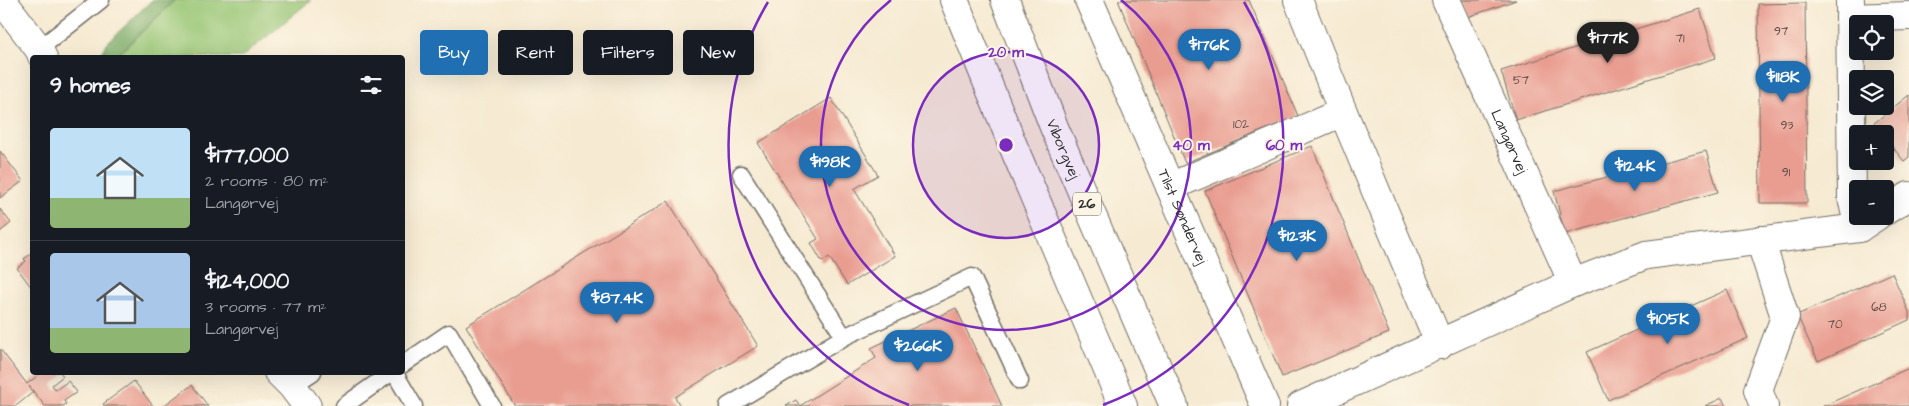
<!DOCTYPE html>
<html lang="en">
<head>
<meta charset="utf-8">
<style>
	:root { --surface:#171b24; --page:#20242c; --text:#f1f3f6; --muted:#9ea1a6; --line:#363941; --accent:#1f6fb2 }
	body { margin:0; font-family:"Architects Daughter",sans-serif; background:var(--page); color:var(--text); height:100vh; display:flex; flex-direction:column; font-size:19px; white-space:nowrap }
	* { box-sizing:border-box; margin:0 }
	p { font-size:16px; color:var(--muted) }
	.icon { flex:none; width:28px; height:28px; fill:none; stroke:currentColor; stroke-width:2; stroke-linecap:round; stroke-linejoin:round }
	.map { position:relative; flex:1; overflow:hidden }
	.side { position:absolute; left:30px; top:55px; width:375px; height:320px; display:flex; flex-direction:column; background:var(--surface); border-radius:5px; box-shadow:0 5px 20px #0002 }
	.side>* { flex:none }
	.banner { position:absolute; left:420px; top:30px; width:475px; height:45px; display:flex; gap:10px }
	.tools { position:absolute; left:1849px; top:15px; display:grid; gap:10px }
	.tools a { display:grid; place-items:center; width:45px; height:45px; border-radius:5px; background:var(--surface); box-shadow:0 5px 20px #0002; font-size:25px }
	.price { position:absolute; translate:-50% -42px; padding:0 11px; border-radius:18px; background:var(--accent); color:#fff; font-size:16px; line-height:32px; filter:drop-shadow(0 1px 2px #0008) }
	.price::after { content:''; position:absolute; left:50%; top:30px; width:15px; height:11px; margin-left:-8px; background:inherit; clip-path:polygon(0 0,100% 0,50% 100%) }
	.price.active { background:#222; color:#fff }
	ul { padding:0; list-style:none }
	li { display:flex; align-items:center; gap:15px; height:125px; padding:0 20px }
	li+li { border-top:1px solid var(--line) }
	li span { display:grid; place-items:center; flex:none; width:140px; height:100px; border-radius:5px; color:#555 }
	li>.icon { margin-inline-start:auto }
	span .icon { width:60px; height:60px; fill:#fffc; stroke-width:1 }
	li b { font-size:21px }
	h2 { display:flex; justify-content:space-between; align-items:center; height:60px; padding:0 20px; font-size:21px }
	.tag { padding:0 18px; border-radius:5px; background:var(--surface); box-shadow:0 5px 20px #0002; font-size:18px; line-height:45px }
	.tag.active { background:var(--accent); color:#fff }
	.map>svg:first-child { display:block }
</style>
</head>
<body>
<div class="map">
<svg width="1909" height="406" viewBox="0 0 1909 406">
	<rect width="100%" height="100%" fill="#fcf5e5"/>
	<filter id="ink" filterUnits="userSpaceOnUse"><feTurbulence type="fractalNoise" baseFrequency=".02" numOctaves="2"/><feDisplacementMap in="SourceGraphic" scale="10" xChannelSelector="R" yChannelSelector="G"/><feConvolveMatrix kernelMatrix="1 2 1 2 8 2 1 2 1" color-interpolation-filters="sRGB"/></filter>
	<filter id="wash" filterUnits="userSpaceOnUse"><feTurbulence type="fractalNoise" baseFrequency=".0096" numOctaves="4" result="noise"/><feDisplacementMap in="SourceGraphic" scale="20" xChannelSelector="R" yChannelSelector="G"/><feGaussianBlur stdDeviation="1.12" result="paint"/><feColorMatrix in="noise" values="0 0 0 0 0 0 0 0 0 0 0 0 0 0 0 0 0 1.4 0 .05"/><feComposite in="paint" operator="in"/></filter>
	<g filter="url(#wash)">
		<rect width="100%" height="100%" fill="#f6ead2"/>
		<!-- green -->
		<path fill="#97c675" stroke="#617850" d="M175,0H311L242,57L115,58Z"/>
		<!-- forest -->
		<path fill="#79ab66" stroke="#526b48" d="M152,0H175L115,57H101L105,45Z"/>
		<g id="blocks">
			<!-- building -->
			<path fill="#e99d91" d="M1118,0H1249L1298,116L1185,163Z
				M1461,0H1516L1468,17Z
				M1805,3L1807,203H1760L1758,4Z
				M1700,9L1716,58L1516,120L1501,71Z
				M1909,95V157L1904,161L1885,138V134H1881L1873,124Z
				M831,98L878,175L854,189L895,256L847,285L829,257L822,262L811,243L818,239L758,143Z
				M1312,146L1389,333L1282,377L1205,191Z
				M0,151L23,181L0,198Z
				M1706,151L1718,192L1565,234L1554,191Z
				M668,201L758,346L675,397L680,406H515L466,326Z
				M0,209L11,223L0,232Z
				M32,253V288L17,268L26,261L24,259Z
				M1892,273L1909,312V320L1818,361L1797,315Z
				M1727,290L1748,338L1608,400L1587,352Z
				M956,308L1002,406H786L796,400L800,406L876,358L871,348Z
				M0,349L27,384L42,372L44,374L46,372H60L63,376L52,385L56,390L68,381L77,392L64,401L66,404L63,406H45L29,386L33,392L16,406H0Z
				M1909,368V406H1823Z
				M134,381L153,406H105L103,404Z
				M192,385L208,406H163Z
				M1722,398L1726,406H1705Z"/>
		</g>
	</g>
	<g filter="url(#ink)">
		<use href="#blocks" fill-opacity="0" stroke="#726e65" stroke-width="1"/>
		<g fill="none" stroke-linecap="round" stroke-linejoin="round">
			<!-- lane casing -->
			<g stroke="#726e65" stroke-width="19">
				<path id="lane" d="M39,49L101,0
					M741,174L844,337
					M402,365L449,333L492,406
					M394,372L414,406
					M292,386L313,372
					M344,406L392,372
					M728,406L844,337L972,277L1020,381"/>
			</g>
			<!-- street casing -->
			<g stroke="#726e65" stroke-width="30">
				<g id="street">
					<path id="s1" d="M1089,0L1265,406"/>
					<path d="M1298,0L1343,112L1440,345"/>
					<path id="s2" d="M1446,0L1573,283"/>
					<path d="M1850,0L1852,198L1859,228"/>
					<path d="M1850,18L1909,16"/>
					<path d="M1170,187L1343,112"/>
					<path d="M1885,211L1909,196"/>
					<path d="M1760,240L1785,317L1758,390L1764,406"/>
					<path d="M1301,406L1573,283L1646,255L1859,228L1877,216"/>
				</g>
			</g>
			<!-- secondary casing -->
			<g stroke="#726e65" stroke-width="30">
				<path id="secondary" d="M2,0L39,49L43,58
					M278,372L292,386L307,406"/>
			</g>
			<!-- primary casing -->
			<g stroke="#726e65" stroke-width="30">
				<g id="primary">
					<path d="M954,0L1016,153L1123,406"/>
					<path id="s3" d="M1005,0L1054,127L1174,406"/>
				</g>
			</g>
			<!-- lane -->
			<use href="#lane" stroke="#fff" stroke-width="16"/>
			<!-- street -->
			<use href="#street" stroke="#fff" stroke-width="28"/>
			<!-- secondary -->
			<use href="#secondary" stroke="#fff" stroke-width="28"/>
			<!-- primary -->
			<use href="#primary" stroke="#fff" stroke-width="28"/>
		</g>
	</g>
	<!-- distance rings -->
	<circle cx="1006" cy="145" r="93" fill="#7b2cbf" fill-opacity=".12"/>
	<g fill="none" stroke="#7b2cbf" stroke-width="2.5">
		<circle cx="1006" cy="145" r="93"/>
		<path d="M1121 0A185 185 0 1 1 891 0"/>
		<path d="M909 405A278 278 0 0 1 768 2M1244 2A278 278 0 0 1 1103 405"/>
	</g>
	<g text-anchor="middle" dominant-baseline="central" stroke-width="4" stroke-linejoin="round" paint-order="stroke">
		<!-- number labels -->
		<g font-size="12" fill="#5a4844">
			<text x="1781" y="31">97</text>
			<text x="1680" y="38">71</text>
			<text x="1521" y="80">57</text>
			<text x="1241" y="124">102</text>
			<text x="1787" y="125">93</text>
			<text x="1786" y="172">91</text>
			<text x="1879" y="307">68</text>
			<text x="1835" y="324">70</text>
		</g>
		<!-- shield labels -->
		<rect fill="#fcf5e5" stroke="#6a6863" stroke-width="1" x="1073" y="192.5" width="28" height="23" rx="4"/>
		<g font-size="14" font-weight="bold" fill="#2b2b2b">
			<text x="1087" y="204">26</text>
		</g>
		<!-- street labels -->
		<g font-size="15" fill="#2b2b2b" stroke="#fcf5e5">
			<text stroke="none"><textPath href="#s2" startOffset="155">Langørvej</textPath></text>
			<text stroke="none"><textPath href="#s3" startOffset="160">Viborgvej</textPath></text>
			<text stroke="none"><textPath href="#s1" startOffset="236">Tilst Søndervej</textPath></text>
		</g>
	</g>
	<circle cx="1006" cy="145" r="8" fill="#7b2cbf" stroke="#fcf5e5" stroke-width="2.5"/>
	<g font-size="15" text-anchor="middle" font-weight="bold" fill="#7b2cbf" stroke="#fcf5e5" stroke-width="4" stroke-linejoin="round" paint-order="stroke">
		<text x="1006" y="57">20 m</text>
		<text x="1191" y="150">40 m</text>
		<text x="1284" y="150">60 m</text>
	</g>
</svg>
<div class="tools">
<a><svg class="icon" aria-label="locate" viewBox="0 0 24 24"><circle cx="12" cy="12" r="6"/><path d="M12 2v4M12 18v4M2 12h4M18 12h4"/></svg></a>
<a><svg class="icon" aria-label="layers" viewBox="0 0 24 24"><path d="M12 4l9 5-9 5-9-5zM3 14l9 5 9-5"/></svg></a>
<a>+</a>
<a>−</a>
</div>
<b class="price active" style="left:1608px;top:64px">$177K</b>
<b class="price" style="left:1209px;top:71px">$176K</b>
<b class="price" style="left:1783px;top:103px">$118K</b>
<b class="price" style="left:830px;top:188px">$198K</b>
<b class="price" style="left:1635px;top:192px">$124K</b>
<b class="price" style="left:1297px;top:262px">$123K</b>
<b class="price" style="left:617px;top:324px">$87.4K</b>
<b class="price" style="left:1668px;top:345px">$105K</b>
<b class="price" style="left:918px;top:372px">$266K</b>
<div class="banner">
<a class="tag active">Buy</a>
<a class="tag">Rent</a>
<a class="tag">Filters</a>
<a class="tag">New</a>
</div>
<section class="side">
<h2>9 homes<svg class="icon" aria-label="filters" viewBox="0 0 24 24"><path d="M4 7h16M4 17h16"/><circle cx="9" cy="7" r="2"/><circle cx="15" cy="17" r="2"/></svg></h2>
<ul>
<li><span style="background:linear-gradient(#bfe0f5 70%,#8fb573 0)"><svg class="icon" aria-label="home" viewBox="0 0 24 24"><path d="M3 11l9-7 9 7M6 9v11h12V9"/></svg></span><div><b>$177,000</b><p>2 rooms · 80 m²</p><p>Langørvej</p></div></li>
<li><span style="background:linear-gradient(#a9c7e8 75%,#8fb573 0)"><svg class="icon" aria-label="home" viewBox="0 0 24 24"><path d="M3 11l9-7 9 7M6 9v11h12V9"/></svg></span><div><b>$124,000</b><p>3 rooms · 77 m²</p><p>Langørvej</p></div></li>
</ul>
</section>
</div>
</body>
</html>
